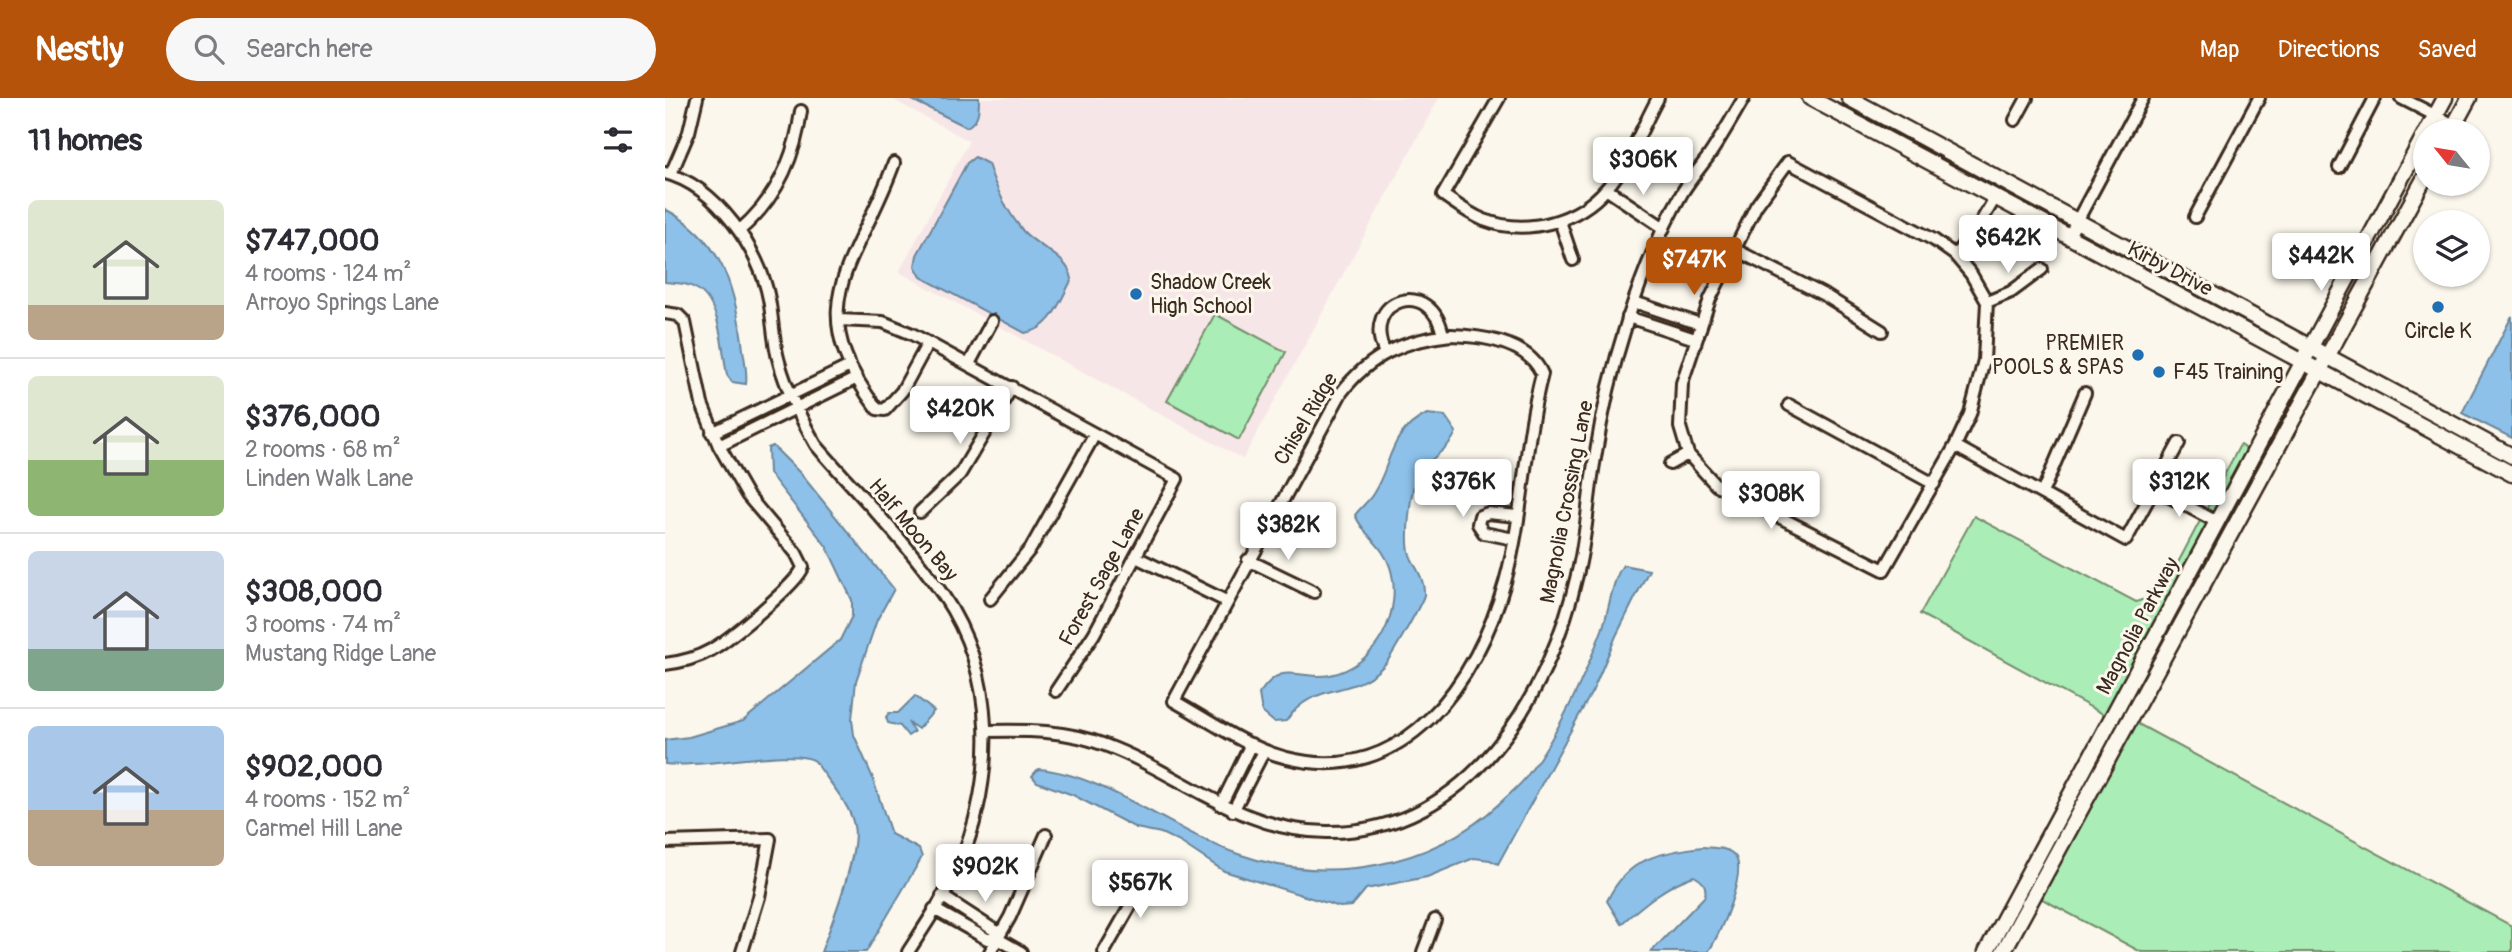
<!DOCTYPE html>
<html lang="en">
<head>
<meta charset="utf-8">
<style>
	:root { --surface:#fff; --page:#f7f7f7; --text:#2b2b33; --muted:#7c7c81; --line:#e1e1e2; --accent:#b45309 }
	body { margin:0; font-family:Pangolin,sans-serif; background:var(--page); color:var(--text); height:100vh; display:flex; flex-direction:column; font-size:26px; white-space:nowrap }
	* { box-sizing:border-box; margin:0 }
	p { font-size:23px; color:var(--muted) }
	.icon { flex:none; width:38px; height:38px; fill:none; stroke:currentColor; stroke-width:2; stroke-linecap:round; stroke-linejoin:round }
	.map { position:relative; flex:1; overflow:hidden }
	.drawer { display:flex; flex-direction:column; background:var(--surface); width:665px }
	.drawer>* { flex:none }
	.needle { width:46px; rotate:300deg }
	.tools { position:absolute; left:1748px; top:21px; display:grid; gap:14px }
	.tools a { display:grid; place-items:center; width:77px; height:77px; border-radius:50%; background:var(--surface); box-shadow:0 2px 5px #0004; font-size:35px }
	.price { position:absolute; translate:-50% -60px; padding:0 16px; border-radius:7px; background:#fff; color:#222; font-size:23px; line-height:46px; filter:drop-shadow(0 2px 4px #0008) }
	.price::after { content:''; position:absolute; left:50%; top:42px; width:21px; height:16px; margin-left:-10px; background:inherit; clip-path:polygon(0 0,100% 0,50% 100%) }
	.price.selected { background:var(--accent); color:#fff }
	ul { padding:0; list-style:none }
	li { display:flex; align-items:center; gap:21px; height:175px; padding:0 28px }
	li+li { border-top:2px solid var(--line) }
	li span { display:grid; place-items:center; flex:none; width:196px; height:140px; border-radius:10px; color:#555 }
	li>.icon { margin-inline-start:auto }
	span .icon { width:84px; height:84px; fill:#fffc; stroke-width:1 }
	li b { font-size:30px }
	h2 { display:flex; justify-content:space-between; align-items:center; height:84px; padding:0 28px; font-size:30px }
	header { display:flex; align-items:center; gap:42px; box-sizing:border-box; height:98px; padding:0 35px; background:var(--accent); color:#fff }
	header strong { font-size:33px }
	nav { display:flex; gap:38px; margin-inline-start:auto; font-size:24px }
	.search { width:490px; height:63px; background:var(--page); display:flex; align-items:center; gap:18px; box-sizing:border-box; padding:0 24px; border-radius:38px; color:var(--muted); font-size:26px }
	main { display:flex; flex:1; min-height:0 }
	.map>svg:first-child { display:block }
</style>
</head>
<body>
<header>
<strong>Nestly</strong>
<div class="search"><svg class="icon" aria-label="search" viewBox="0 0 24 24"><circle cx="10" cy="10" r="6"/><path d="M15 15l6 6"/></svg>Search here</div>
<nav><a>Map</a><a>Directions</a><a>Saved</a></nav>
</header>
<main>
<section class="drawer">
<h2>11 homes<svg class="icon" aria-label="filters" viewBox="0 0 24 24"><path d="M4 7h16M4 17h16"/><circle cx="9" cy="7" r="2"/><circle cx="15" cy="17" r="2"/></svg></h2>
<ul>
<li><span style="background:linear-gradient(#dfe7d0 75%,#b9a48a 0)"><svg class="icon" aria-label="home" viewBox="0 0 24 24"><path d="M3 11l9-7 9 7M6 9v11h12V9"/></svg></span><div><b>$747,000</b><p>4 rooms · 124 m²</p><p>Arroyo Springs Lane</p></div></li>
<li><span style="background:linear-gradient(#dfe7d0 60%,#8fb573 0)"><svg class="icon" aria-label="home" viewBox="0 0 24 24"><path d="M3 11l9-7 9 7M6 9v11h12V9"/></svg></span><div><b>$376,000</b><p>2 rooms · 68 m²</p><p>Linden Walk Lane</p></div></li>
<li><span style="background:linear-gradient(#c9d6e8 70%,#7fa58c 0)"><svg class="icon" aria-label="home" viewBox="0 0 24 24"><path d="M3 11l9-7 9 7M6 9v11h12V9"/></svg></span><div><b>$308,000</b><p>3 rooms · 74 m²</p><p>Mustang Ridge Lane</p></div></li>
<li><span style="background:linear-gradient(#a9c7e8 60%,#b9a48a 0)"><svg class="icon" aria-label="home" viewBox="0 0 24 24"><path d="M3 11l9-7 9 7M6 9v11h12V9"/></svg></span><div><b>$902,000</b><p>4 rooms · 152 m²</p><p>Carmel Hill Lane</p></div></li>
</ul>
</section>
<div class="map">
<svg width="1847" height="854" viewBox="0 0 1847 854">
	<rect width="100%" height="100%" fill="#fbf7ec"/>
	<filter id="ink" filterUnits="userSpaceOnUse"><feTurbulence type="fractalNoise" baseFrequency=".0143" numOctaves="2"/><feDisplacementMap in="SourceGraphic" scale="14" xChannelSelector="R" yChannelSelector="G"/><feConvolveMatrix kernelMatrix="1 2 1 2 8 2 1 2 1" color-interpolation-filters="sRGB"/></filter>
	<g filter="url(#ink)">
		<!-- built -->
		<path fill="#f7e6e8" d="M225,0H774L578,361L234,174L304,43Z"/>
		<!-- green -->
		<path fill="#abedb7" stroke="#738c6a" stroke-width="2" d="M550,216L621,254L574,342L502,303Z
			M1575,347L1587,355L1447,621L1255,516L1309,418L1471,504L1497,495Z
			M1462,620L1847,828V854H1476L1366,795Z"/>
		<!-- water -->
		<path fill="#8dc1ea" stroke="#6c8598" stroke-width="2" d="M243,0H314C314,13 314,22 302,29Z
			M310,59L323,66C331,91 341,112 358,133C373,150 403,158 407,181C395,203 386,232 360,235L256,179L250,168L252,157L302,65Z
			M0,111C55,140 69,185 77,243C78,257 83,273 81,286L67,284L62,277C57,252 56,205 32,191C23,185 11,185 0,184Z
			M1847,218V340L1797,315Z
			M762,316L780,318L791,334C783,355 759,361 751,382C745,396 740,443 745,457C750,470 760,480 759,497C758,503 726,560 720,566C688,602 650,581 621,623L609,624L597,614L594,596C619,560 632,583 665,577C712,568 739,513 725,469C718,447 699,438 690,417C695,410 703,404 708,396C729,363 721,337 762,316Z
			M108,348L136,376L229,491L212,522L191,583L187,621L189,637L207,678L226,736L254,751L257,759L201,854H156C166,828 195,754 189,728C185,705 162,682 150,663C130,649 33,671 0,666V642L24,639L78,623L175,542L187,518V502L162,449L104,375L103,350Z
			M958,467L984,472L951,538L929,590L833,766L825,762L809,760L762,779L701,791L687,808L675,809L559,773L515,744L496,735L471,730L408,697L372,684L367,678L373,671C436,675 512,735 573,756C663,788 766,770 836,704C844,696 855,688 862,678C895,633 917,584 937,532C944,513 947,482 958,467Z
			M250,598L269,613L253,631L243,624L249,634L243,638L235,628L223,625L221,619L224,615H233Z
			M1038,749C1048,750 1062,749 1069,757C1084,771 1054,839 1043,854H986L1040,798C1042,787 1038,783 1029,778C1001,787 978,807 956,826L942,803C963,759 994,755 1038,749Z"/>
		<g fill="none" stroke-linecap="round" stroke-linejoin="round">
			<!-- minor casing -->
			<g stroke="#3b2a1e" stroke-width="16">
				<path id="minor" d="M834,0L778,97C791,106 804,116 819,122C862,138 913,124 942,90C964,65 977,29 993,0
					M1736,0L1789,27
					M1350,22L1362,0
					M1123,64L1269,142L1290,157L1306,176L1322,204L1319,262L1305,316L1290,348L1219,472L1051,387L1023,356L1015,329L1017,285L1045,201L1091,108Z
					M229,65C193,166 132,204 212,311L220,312L237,293L263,245
					M1674,69L1710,0
					M0,75C51,88 95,152 104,201C108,222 108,244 114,264C122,293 136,321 151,347C193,396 241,443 278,497C332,577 331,680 294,767C281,797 261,826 243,854
					M6,76L24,34L32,0
					M941,91L999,130
					M1530,119L1594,0
					M895,123L908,162
					M75,132C111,101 130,60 136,13
					M1403,140L1478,0
					M1069,151L1161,198L1217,233
					M1290,157L1314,127L1330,100
					M969,204L1035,226
					M1322,204L1346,194L1377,171
					M0,215L13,217L20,224L37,306L54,348L82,397L131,455L138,469C134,485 63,542 46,552C32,560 17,564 0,566
					M963,219L1030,241
					M174,222L218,224L247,236L512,381L429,536L391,593
					M786,237C818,238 863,244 877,276C859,344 859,416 840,484C812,583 740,690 622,660C582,650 545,623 509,603L676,295C705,257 739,242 786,237Z
					M720,255C694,200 768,178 778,238
					M304,266L327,223
					M1124,307L1269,386
					M47,335L185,268
					M54,348L190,281
					M1290,348L1461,442L1514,345
					M1005,366L1023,356
					M1490,391L1552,424
					M1377,395L1420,295
					M255,414L295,376L347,289
					M849,441L819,435L813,426L815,418L823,415L852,418
					M471,459L561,503
					M583,462L649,494
					M325,501L366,450L430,336
					M321,633C362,632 401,632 440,647C516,675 576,734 662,734C805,735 885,597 913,473C922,436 923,397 930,360C937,314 948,268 962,224C976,180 994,135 1017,95C1024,83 1034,71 1043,59C1056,40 1067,20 1079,0
					M556,707L586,646
					M568,713L599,653
					M0,744L105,741L94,799L77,854
					M277,798L329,832L333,841
					M269,811L322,841H333L356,854
					M325,854L345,819L381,737
					M439,854L484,775
					M758,854L770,822"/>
			</g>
			<!-- major casing -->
			<g stroke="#3b2a1e" stroke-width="19">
				<path id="major" d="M1145,0L1847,376
					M1184,0L1847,358
					M1762,33L1780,0
					M1786,33L1804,0
					M1321,854L1760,36
					M1338,854L1760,79"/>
			</g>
			<!-- minor -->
			<use href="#minor" stroke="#fbf7ec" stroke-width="10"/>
			<!-- major -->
			<use href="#major" stroke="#fbf7ec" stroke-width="14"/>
		</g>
	</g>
	<!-- markers -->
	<g fill="#1f6fb2" stroke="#fbf7ec" stroke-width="2.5">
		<circle cx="471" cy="196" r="7"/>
		<circle cx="1773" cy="209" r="7"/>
		<circle cx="1473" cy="257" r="7"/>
		<circle cx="1494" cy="274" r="7"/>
	</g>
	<g text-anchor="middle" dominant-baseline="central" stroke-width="6" stroke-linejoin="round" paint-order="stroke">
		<!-- street labels -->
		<g font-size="21" fill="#3b2a1e" stroke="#fbf7ec">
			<text transform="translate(1505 171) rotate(28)">Kirby Drive</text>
			<text transform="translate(641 321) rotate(-59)">Chisel Ridge</text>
			<text transform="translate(902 404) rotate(-79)">Magnolia Crossing Lane</text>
			<text transform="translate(248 432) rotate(50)">Half Moon Bay</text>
			<text transform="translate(437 479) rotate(-61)">Forest Sage Lane</text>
			<text transform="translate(1473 528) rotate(-62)">Magnolia Parkway</text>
		</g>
		<!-- poi labels -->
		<g font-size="21" fill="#3b2a1e" stroke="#fbf7ec" text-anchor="start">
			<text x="485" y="184">Shadow Creek<tspan x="485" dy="24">High School</tspan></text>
			<text x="1773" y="233" text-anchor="middle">Circle K</text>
			<text x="1459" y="245" text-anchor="end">PREMIER<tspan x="1459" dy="24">POOLS &amp; SPAS</tspan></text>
			<text x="1508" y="274">F45 Training</text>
		</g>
	</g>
</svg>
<div class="tools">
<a><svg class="needle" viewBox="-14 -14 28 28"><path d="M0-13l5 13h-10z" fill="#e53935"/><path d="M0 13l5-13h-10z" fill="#7c7c81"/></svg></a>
<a><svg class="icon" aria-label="layers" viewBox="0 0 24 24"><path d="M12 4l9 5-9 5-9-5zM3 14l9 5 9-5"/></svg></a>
</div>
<b class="price" style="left:978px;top:99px">$306K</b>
<b class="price" style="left:1343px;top:177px">$642K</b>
<b class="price" style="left:1656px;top:195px">$442K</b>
<b class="price selected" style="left:1029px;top:199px">$747K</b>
<b class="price" style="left:295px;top:348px">$420K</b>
<b class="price" style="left:798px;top:421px">$376K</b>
<b class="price" style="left:1514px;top:421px">$312K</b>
<b class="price" style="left:1106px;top:433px">$308K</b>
<b class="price" style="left:623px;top:464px">$382K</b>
<b class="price" style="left:320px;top:806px">$902K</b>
<b class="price" style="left:475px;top:822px">$567K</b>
</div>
</main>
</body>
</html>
